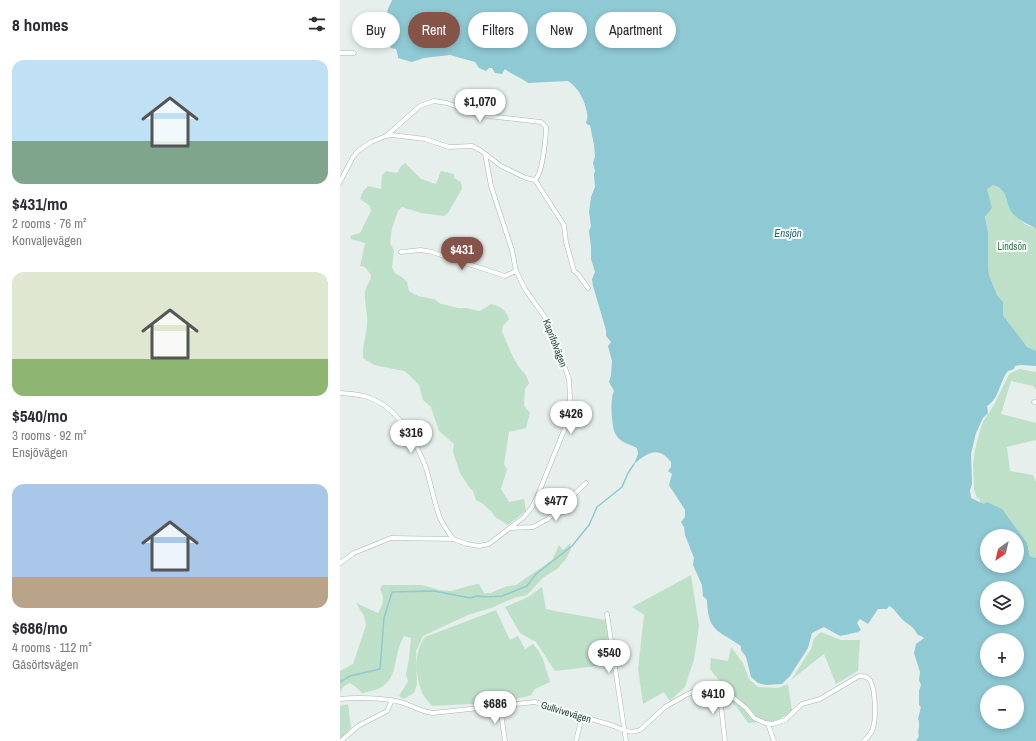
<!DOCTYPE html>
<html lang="en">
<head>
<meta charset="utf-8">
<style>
	:root { --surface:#fff; --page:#f2f2f3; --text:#2b2b33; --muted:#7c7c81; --accent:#855347 }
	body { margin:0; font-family:"Archivo Narrow",sans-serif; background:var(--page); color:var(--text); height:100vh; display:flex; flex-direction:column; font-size:15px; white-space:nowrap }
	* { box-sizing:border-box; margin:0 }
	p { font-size:13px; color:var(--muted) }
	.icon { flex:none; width:22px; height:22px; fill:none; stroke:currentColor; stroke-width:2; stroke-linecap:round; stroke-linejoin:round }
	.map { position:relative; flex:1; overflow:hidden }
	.details { display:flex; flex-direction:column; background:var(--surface); width:340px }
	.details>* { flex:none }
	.hud { position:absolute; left:12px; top:12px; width:380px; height:36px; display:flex; gap:8px }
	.needle { width:26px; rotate:214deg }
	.controls { position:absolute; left:640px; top:529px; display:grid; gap:8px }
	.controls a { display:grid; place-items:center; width:44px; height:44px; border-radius:50%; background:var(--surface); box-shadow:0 2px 6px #0003; font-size:20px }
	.price { position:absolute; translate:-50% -34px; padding:0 9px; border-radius:14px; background:#fff; color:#222; font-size:13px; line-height:26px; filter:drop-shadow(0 1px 2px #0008) }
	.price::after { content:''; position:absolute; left:50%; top:24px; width:12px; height:9px; margin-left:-6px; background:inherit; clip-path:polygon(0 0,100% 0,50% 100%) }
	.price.current { background:var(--accent); color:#fff }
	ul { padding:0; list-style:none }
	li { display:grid; align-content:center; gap:8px; height:212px; padding:0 12px }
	li span { display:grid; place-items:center; height:124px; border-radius:12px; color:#555 }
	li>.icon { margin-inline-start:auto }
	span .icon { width:72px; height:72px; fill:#fffc; stroke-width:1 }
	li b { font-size:17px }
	h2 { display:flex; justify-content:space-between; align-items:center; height:48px; padding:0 12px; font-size:17px }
	.pill { padding:0 14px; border-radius:18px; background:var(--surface); box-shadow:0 2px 6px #0003; font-size:14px; line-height:36px }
	.pill.current { background:var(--accent); color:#fff }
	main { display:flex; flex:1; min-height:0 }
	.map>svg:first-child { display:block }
</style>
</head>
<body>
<main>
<section class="details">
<h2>8 homes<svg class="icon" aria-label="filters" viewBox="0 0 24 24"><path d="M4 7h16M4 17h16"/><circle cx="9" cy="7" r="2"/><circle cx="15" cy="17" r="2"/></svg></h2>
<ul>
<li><span style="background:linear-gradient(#bfe0f5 65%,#7fa58c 0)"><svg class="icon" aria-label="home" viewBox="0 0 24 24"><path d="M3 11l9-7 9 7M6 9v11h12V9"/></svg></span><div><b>$431/mo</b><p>2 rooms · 76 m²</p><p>Konvaljevägen</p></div></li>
<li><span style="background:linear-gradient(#dfe7d0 70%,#8fb573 0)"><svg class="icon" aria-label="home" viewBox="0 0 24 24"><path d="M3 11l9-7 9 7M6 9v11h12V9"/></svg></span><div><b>$540/mo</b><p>3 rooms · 92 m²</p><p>Ensjövägen</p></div></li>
<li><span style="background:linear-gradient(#a9c7e8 75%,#b9a48a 0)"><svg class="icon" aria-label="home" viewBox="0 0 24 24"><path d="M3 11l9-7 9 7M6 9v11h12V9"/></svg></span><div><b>$686/mo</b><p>4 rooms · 112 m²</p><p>Gåsörtsvägen</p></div></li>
</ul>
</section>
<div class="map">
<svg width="696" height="741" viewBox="0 0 696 741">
	<rect width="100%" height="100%" fill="#e6efeb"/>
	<!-- green -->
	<path fill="#bfe0c8" d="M65,163L81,179L96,184L101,171L114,174V178L121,182L122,189L108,213L104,216L81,213L62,207L58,211L52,228L50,243L54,250L52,267L55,273L63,278L67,282L69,291L78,296L94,299L101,304L118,308H126L140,311L151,304C160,306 166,310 169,319L163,326L162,332C167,342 171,354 177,364C183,374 186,371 189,383L185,389L184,406L190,413L186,428L169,432L164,464L167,469L161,489L169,502L184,499L186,511L168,525L155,517L152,512L143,504L136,500L133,491L129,487L120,473L113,452L114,444L99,431L91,407L83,400L79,385L69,375L64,371L34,365L23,358C22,345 27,335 27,323C28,313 24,303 25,292C26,285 31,281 31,275L25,267L20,266L25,243L11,239L10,236L20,233L31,211L30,206L20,199L23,191L28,186L41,189L42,175L46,171L57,173L61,166Z
		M653,185L662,190L666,194L670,209L685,224L696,229V351C680,347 674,326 663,315V302L657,295L649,275L648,266V232L645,217L652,208L646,188Z
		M679,369L696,372V390L693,386L671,381L661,414L696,423V440L667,447L670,471L693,475L696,482V558L690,556L687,543L640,502L639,497L637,499L634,489L633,464L635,450L641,427L645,418L649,413L655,403L669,374Z
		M230,543L231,549L226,559L217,569L204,577L187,595L174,598L151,608L128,615L83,636L76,651L77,684L74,693L64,699L59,696L68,681L66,674L69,659L71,638L64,636C49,663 64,687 22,693L16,687L10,683L4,686L0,692V671L13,664L26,625L24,616L16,603L38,613C43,604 45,599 40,589L43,585H82L99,590L111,591L132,585L139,584L144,593H151L167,586L176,585L212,560L219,545L223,550Z
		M351,575L359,626L354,660L345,687L330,701L324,692L303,704L298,669L304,615L292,607Z
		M202,587L206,609L220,612L266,620L273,666L265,665L215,671L196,642L180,633L165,607L188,597Z
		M156,610L170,640L178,636L185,649L193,644L198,650L203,659L210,682L195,689L191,695L185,697L150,703L92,706C88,701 83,696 81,690C75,674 74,651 85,637Z
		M481,632L501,640H520L518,671L496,684L484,654L451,680L471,649L474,638Z
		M391,647L403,663L409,679L418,687L438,688L448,684L452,711L437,721L408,723L396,706L383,696L381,683L370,669L371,658L388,661Z
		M8,704L11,728L0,740V706Z"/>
	<!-- water -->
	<path fill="#8ec9d4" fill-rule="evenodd" d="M52,0H696V229C689,224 681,222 674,215C664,205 671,191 653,185L647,189L652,208L645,217L648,232V266L649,275L657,295L663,302V315L687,347L696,351V366L681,365L675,366L674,369L668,371C659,382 660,398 647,406L648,413L643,418L636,433L631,454L632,484L630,490L631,498L644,504L647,502L662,509L687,543L690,556L696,558V741H576L579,736C577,730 581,725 578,719L581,707L579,705V691L581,685L579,680L580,672L574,653L576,644L584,638L581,636L578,635C571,623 568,626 561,618C557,614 555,609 549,606L547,609H538L528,624L520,619L517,623L521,630L518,632L500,636L484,627L472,633L468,648L450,676L442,684L426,685L418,683L411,677L406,657L401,650V646C378,630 368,632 367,600L363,596L362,585L353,565L354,558L345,535L344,527L341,522L345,517V510L329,485L332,474L328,471L331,467V462C318,445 307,453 294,464L298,454L297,448C289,444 280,442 276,435C271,427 270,398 274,391L269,382L271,375L272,361L268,346L271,342L266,336V330L253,286L252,279L255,272L251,259V247L249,231L251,226L249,212L251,197L255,187L254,174L255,171L253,163L255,157L254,145L250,125H248L246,123C247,120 248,117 247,113C245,101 239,88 228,81C214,82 201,82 188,83C180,77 172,75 165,69L162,74L155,73L152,68H149L146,71L139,68L135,62L110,55L84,58L72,62L58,58V56L56,49L51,48L50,45L52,42C49,34 45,17 48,9C49,5 51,4 52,0ZM647,536H677V566H647ZM647,588H677V618H647ZM647,640H677V670H647ZM647,692H677V722H647Z"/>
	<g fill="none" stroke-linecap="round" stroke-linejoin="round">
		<!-- stream -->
		<path stroke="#8ec9d4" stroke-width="1.5" d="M0,682L10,676L40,669L44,618L52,592L94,591L130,598L137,596L147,597L162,596L187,586L196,574L232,546L249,525L257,507L282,487L288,473L294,464"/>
		<!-- street casing -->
		<g stroke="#a8b8b2" stroke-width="5">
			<path id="street" d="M0,53H14
				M46,136L80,106L94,101L107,103L139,115L201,122L206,127V131C205,143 203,173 195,180
				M0,182L13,157L18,151L31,142L46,136L52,135L85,139L109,147L132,146L140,150L161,166L186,178L195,180L224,225L226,242L234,271L238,274L248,288
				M61,252L81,250L92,252L165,276L176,271
				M0,393C10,394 21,394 30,398C58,408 76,441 86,468C91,484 94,502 100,518C103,525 108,532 113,539
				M694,402H696
				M170,528L193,527L208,519L246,483
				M0,563L14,553L51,538L113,539L127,544L139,546L149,544L184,517L192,507L197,497L227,423L230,398L229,379L209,323L185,289L176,271L172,250L151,186L145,154
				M267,614L286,741
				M379,688L385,741
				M0,699C16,697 45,698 60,702C72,705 81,712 93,713L195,702L274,726C283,730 290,734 300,730L325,707L346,695L366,686L371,685L385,691L406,708L414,718L425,723L433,724L445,720L462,704L480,699L519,676C522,676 525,676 528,678C536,684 536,719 533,728C532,733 528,737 524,741
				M160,706L165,741
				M428,724L434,741
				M1,741L18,726L47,711L52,700
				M236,741L242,716"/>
		</g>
		<!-- street -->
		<use href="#street" stroke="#fff" stroke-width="4"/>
	</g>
	<g text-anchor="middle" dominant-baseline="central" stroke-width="4" stroke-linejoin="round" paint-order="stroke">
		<!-- park labels -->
		<g font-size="10" fill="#2d7a4b" stroke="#f7fbf9">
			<text x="672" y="246">Lindsön</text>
		</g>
		<!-- street labels -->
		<g font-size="10" fill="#24423a" stroke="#f7fbf9">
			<text transform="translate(215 343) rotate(69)">Kaprifolvägen</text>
			<text transform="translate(226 712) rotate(17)">Gullvivevägen</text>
		</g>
		<!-- water labels -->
		<g font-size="11" font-style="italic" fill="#1c6f80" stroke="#f7fbf9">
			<text x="448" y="233">Ensjön</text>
		</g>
	</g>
</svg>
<div class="controls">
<a><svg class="needle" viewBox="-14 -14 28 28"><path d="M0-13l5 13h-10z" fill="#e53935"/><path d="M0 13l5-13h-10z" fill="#7c7c81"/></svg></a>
<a><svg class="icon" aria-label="layers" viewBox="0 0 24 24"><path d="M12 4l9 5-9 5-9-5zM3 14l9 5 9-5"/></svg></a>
<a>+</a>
<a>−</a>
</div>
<b class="price" style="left:140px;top:123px">$1,070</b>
<b class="price current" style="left:122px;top:271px">$431</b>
<b class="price" style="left:231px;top:435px">$426</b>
<b class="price" style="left:71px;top:454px">$316</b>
<b class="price" style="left:216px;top:522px">$477</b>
<b class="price" style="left:269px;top:674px">$540</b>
<b class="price" style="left:373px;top:715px">$410</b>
<b class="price" style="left:155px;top:725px">$686</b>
<div class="hud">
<a class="pill">Buy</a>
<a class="pill current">Rent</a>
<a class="pill">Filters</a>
<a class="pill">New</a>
<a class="pill">Apartment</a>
</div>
</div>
</main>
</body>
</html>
